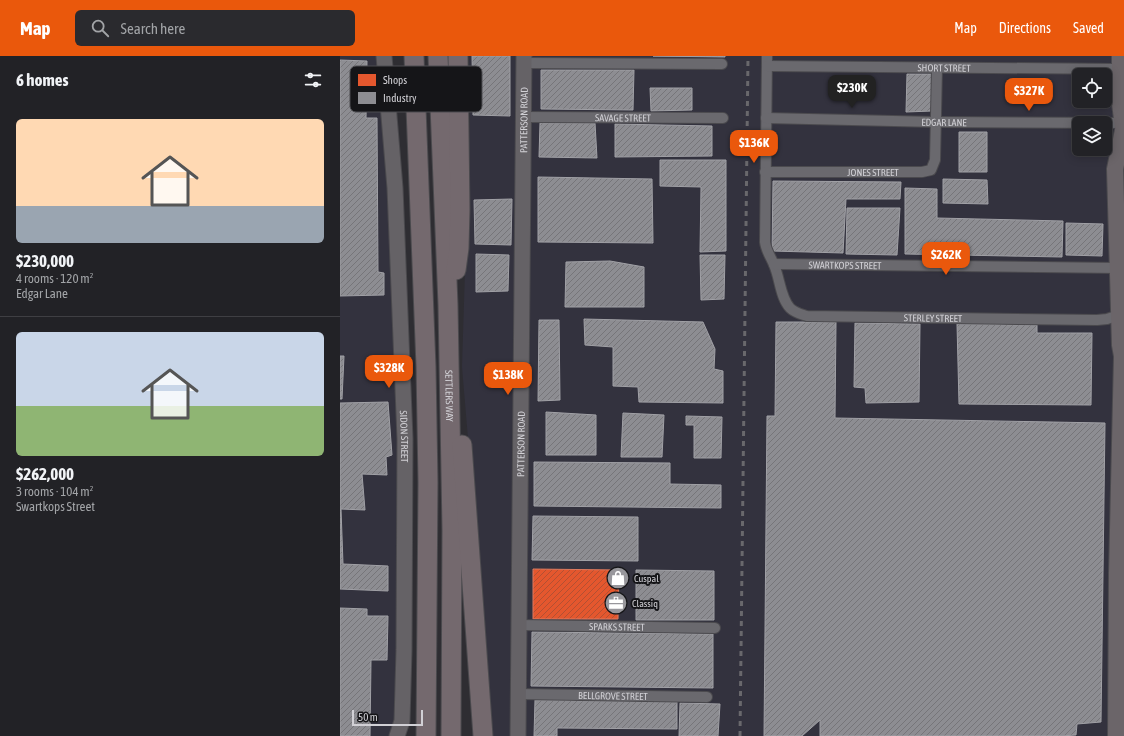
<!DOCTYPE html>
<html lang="en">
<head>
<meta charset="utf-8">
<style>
	:root { --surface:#222226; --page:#2a2a2e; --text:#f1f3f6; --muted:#a2a4a7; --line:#3f3f43; --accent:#ea580c }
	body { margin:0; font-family:"Asap Condensed",sans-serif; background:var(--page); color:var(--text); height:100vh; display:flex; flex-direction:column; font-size:15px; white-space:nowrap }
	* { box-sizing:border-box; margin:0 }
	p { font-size:13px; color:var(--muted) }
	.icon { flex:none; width:22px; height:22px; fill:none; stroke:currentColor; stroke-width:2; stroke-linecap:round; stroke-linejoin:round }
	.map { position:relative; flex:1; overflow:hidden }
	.side { display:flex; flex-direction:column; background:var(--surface); width:340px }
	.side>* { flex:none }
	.tools { position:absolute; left:732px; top:12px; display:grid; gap:8px }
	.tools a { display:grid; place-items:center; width:40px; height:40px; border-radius:6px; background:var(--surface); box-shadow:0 2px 10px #0003,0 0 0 1px var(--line); font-size:20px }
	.scale { position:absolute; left:12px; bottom:10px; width:71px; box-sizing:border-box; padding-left:4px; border:2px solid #d1d0d5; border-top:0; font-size:11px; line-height:14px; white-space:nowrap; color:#d1d0d5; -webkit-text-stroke:3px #151518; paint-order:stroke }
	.price { position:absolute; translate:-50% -34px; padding:0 9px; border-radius:8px; background:var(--accent); color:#fff; font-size:13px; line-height:26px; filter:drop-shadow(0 1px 2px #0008) }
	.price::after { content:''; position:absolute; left:50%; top:24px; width:12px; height:9px; margin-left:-6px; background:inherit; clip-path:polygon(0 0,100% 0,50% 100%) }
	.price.selected { background:#222; color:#fff }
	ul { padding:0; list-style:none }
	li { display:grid; align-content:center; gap:8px; height:212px; padding:0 16px }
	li+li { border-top:1px solid var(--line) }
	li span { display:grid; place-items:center; height:124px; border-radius:6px; color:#555 }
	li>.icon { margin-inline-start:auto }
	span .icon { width:72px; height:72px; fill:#fffc; stroke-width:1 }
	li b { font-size:17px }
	h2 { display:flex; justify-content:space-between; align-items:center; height:48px; padding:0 16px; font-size:17px }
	header { display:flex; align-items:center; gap:24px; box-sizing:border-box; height:56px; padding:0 20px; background:var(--accent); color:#fff }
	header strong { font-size:19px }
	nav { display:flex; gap:22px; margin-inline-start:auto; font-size:14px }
	.search { width:280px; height:36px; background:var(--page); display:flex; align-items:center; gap:10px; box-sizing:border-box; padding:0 14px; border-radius:6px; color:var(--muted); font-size:15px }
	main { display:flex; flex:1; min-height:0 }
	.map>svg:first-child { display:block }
</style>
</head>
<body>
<header>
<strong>Map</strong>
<div class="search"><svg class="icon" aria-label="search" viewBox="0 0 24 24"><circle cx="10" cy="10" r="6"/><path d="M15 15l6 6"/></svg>Search here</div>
<nav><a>Map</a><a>Directions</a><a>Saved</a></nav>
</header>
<main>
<section class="side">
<h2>6 homes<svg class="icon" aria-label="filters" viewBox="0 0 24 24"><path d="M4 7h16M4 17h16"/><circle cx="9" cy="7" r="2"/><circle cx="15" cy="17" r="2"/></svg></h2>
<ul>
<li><span style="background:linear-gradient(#ffd9b3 70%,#9aa5b1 0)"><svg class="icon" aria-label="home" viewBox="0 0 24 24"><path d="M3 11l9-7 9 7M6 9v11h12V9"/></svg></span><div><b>$230,000</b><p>4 rooms · 120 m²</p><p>Edgar Lane</p></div></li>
<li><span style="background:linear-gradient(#c9d6e8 60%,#8fb573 0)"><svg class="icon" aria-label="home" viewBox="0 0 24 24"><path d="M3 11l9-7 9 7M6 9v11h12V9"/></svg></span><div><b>$262,000</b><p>3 rooms · 104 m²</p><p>Swartkops Street</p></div></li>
</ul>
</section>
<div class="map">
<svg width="784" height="680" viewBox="0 0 784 680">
	<defs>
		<pattern id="shops-hatch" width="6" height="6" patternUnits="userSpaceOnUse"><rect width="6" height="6" fill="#e4572e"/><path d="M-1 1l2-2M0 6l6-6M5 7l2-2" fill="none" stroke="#b25033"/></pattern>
		<pattern id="industry-hatch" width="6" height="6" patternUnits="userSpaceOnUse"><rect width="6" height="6" fill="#8d8d92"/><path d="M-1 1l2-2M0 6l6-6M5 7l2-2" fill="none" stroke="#767579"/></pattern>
	</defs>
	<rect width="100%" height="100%" fill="#2e2d32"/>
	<!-- built -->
	<path fill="#33323e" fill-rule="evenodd" d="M0,0H37L48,144L57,381L56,591L54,664L49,680H0Z
		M129,0H774L784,107V680H153L122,311L130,54ZM739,19H765V45H739ZM739,67H765V93H739Z"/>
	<!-- shops -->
	<path fill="url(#shops-hatch)" stroke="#de7b60" d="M193,513L279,514L278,563H193Z"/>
	<!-- industry -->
	<path fill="url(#industry-hatch)" stroke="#a1a1a6" d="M132,0H170V60L133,59Z
		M313,0H385V1Z
		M0,4L27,5L26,62H37L38,216L44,217V239L0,240Z
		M201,14H294L293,54L201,53Z
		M567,18H592V55L566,56Z
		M310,32H352V54L311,55Z
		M200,67H255L257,102L199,101Z
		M275,68L372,70V100L275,101Z
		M619,76H647V116H619Z
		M320,104H386V195L360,196L361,131L320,130Z
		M198,121L312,123L313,187L198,186Z
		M603,123L647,124L648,148L603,147Z
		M433,125L561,126L560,143H506L503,197L432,195Z
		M565,132L597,133V162L723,165L722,201L565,198Z
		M172,143L171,189L135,188L134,144Z
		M507,152H560L557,199L506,198Z
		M726,167L763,168L762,200L726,199Z
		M136,198L169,199L168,235L136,236Z
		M360,199H385L384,243L361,244Z
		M270,205L304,211V251H225L226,206Z
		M244,263L363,266L375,293L374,313L383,315V347L299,346L298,331L273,330V291L245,289Z
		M199,264H219L220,344L198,345Z
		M436,266H496L495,362L765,367L761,666L737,668L736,679L720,680H480V664L462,680H424L427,360H435Z
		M515,267L580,268L579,346L526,347L525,332L514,331Z
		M617,268L697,269V277H752L751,349L619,348Z
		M0,300H4L2,343H0Z
		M48,346L52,399L46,401L47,419L22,418L25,454L1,453L3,508L48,510V535L0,533V347Z
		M206,356L256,359V399H206Z
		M283,357L324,359L322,401H281Z
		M346,360L382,361L381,402H354V369H346Z
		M194,406L330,407V428L381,429V452L194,450Z
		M193,460L298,461V505L192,504Z
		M296,514L374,515V564H296Z
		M0,552L27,553V560H48L47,604H31L30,680H0Z
		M192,576L373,578V632L191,630Z
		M195,644L337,646V673L217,672V680H194Z
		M340,647L380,648L378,680H339Z"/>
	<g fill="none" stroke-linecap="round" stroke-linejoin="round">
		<!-- street casing -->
		<g stroke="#4b4a4e" stroke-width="12">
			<g id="street">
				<path id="s1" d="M427,0L425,186C426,195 431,201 434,209C440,222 440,241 450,252C455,257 461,258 467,260L757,264L767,263L782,258"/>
				<path d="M184,7L382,8"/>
				<path id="s2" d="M427,10L780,13"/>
				<path id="s3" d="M184,61L383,62"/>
				<path id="s4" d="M426,62L596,66L782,67"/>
				<path id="s5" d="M425,116H582L591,114L595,104L597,12"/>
				<path id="s6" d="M434,208L779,212L782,214"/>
				<path id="s7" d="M179,569L375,572"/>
				<path id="s8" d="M178,638L367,641"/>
			</g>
		</g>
		<!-- secondary casing -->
		<g stroke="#4b4a4e" stroke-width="17">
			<g id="secondary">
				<path id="s9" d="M44,0L55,132L65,383L64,594L62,665L57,680"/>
				<path id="s10" d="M178,680L184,0"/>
			</g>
		</g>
		<!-- primary casing -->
		<g stroke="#4b4a4e" stroke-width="18">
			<path id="primary" d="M780,0V47L784,79
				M776,680L777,517L782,300L780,289L775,113L783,74"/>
		</g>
		<!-- highway casing -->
		<g stroke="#4b4a4e" stroke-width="21">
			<g id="highway">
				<path d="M74,0L86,311L88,426L86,680"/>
				<path id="s11" d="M98,0L108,249L112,474L111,680"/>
				<path d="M116,214L119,192L120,153L118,0"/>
				<path d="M122,389L143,680"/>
			</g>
		</g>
		<!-- street -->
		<use href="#street" stroke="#6a696e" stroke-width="10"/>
		<!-- secondary -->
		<use href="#secondary" stroke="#656266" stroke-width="15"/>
		<!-- primary -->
		<use href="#primary" stroke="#6b6569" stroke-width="16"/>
		<!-- highway -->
		<use href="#highway" stroke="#74696e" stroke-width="19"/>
		<!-- rail -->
		<path stroke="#69686c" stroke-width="3" stroke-dasharray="5 5" stroke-linecap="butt" d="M400,680L408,0"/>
	</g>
	<!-- icons -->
	<defs>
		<g id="shop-disc" transform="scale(1.15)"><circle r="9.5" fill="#98979c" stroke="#151518"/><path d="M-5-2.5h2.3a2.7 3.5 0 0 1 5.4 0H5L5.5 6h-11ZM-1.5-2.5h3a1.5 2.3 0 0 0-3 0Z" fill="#fff"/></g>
		<g id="office-disc" transform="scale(1.15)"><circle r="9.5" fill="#98979c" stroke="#151518"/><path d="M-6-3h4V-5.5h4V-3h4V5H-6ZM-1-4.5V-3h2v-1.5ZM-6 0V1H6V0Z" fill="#fff"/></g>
	</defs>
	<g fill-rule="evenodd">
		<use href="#shop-disc" x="278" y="522"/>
		<use href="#office-disc" x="276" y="547"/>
	</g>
	<g text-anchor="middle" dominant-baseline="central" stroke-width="4" stroke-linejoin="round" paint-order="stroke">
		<!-- street labels -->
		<g font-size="10" fill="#d1d0d5" stroke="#151518">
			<text stroke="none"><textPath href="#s2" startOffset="177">SHORT STREET</textPath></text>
			<text stroke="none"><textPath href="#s3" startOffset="99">SAVAGE STREET</textPath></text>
			<text stroke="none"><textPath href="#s10" startOffset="616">PATTERSON ROAD</textPath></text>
			<text stroke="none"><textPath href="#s4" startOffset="178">EDGAR LANE</textPath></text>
			<text stroke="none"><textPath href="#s5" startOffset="108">JONES STREET</textPath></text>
			<text stroke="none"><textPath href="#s6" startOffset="71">SWARTKOPS STREET</textPath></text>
			<text stroke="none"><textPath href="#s1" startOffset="402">STERLEY STREET</textPath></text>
			<text stroke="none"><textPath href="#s11" startOffset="340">SETTLERS WAY</textPath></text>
			<text stroke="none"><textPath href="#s9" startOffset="381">SIDON STREET</textPath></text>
			<text stroke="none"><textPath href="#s10" startOffset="292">PATTERSON ROAD</textPath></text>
			<text stroke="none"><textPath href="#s7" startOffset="98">SPARKS STREET</textPath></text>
			<text stroke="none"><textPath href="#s8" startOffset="95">BELLGROVE STREET</textPath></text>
		</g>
		<!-- poi labels -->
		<g font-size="10" fill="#d1d0d5" stroke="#151518" text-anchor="start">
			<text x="294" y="522">Cuspal</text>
			<text x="292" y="547">Classiq</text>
		</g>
	</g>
	<!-- legend -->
	<rect x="10" y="10" width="132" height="46" rx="6" fill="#151518" stroke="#4d4d51" stroke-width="1"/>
	<rect x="18" y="18" width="18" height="12" fill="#e4572e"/>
	<rect x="18" y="36" width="18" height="12" fill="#8d8d92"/>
	<g font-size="11" fill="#d1d0d5">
		<text x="43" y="28">Shops</text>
		<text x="43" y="46">Industry</text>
	</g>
</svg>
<div class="tools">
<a><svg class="icon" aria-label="locate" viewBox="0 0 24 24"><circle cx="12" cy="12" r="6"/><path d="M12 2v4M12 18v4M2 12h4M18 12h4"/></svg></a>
<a><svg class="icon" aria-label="layers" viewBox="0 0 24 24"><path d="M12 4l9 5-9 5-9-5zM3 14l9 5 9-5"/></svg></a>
</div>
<div class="scale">50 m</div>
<b class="price selected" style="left:512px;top:53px">$230K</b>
<b class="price" style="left:689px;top:56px">$327K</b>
<b class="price" style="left:414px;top:108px">$136K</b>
<b class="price" style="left:606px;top:220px">$262K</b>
<b class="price" style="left:49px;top:333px">$328K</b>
<b class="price" style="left:168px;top:340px">$138K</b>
</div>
</main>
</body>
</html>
